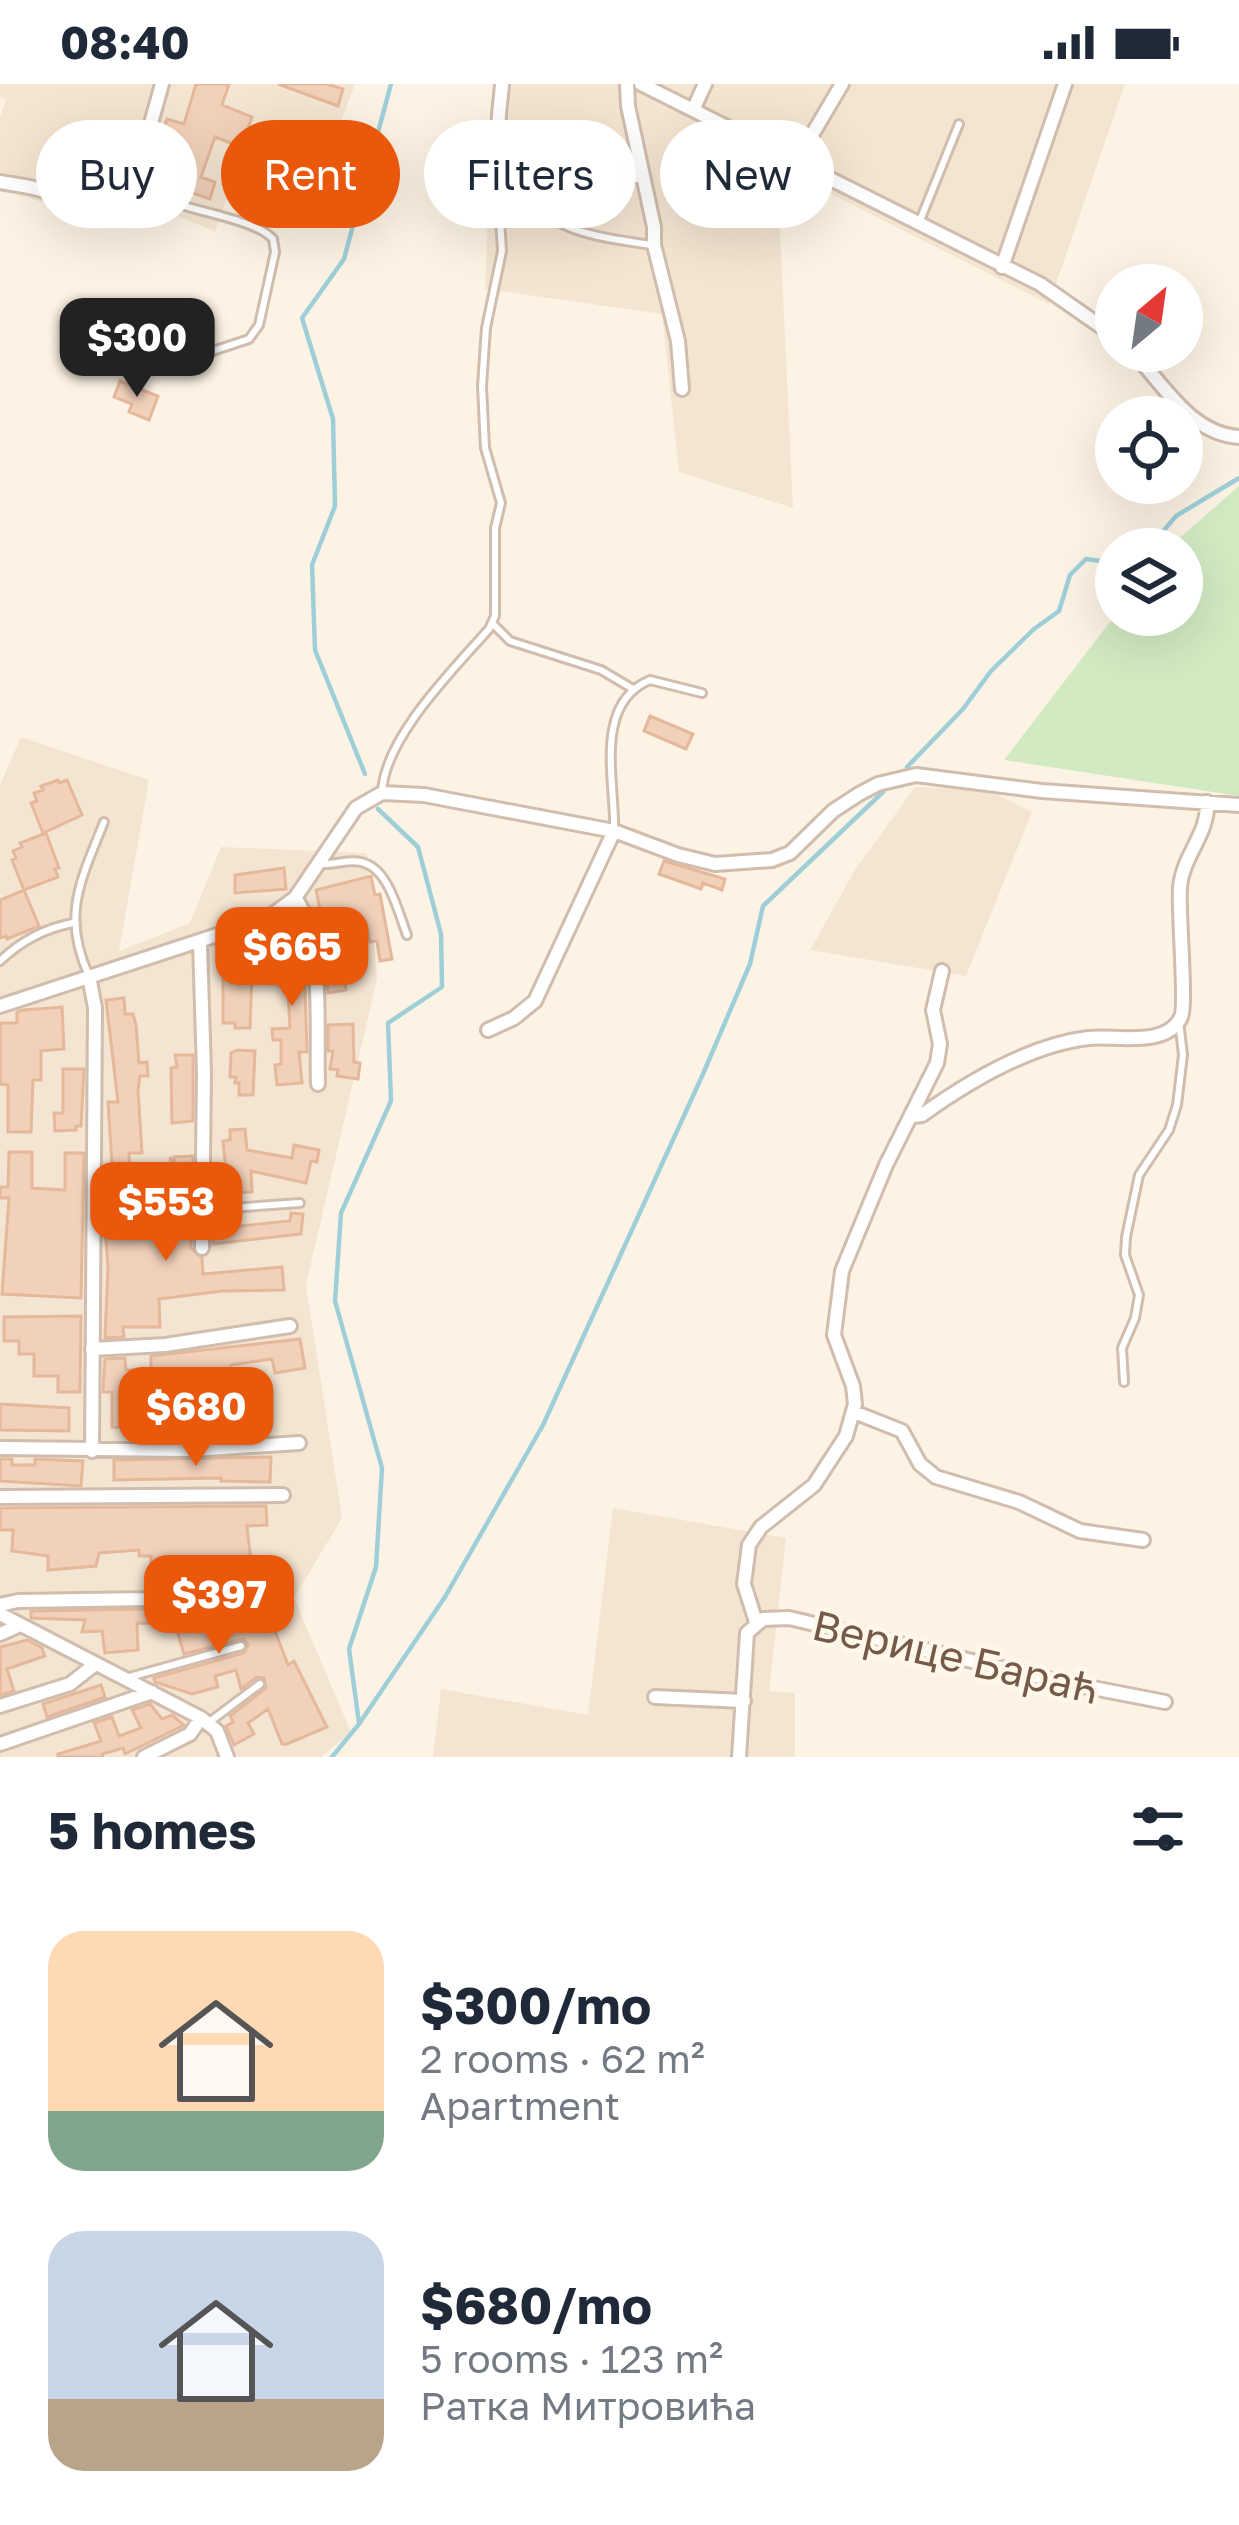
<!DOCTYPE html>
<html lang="en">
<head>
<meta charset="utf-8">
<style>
	:root { --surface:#fff; --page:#f2f2f3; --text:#1f2937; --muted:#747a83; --accent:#ea580c }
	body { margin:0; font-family:"Golos Text",sans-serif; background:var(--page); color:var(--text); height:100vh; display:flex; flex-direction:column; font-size:45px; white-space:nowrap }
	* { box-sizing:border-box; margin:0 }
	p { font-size:39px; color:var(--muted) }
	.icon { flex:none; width:66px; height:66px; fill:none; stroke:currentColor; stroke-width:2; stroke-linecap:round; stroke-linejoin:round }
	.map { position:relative; height:1673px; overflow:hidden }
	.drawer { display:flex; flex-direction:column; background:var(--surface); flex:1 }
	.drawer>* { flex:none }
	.guide { position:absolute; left:36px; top:36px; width:1167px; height:108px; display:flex; gap:24px }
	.needle { width:78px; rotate:29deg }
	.controls { position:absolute; left:1095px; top:180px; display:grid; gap:24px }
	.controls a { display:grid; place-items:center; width:108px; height:108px; border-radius:50%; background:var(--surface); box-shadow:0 12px 48px #0002; font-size:60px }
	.price { position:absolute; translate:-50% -102px; padding:0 27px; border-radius:24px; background:var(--accent); color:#fff; font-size:39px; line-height:78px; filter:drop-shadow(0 3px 6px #0008) }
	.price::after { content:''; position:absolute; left:50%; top:72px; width:36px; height:27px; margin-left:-18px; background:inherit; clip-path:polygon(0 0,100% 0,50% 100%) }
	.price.active { background:#222; color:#fff }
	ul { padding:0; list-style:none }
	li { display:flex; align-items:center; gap:36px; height:300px; padding:0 48px }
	li span { display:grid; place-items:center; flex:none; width:336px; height:240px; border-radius:36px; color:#555 }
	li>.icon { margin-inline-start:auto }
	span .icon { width:144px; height:144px; fill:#fffc; stroke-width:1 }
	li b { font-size:51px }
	h2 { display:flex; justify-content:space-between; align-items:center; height:144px; padding:0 48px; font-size:51px }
	.tag { padding:0 42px; border-radius:54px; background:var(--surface); box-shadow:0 12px 48px #0002; font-size:42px; line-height:108px }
	.tag.active { background:var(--accent); color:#fff }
	.status { display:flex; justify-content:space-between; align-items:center; height:84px; padding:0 60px; background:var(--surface); direction:ltr }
	.status svg { height:33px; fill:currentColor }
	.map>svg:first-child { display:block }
</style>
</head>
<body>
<div class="status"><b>08:40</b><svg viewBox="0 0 49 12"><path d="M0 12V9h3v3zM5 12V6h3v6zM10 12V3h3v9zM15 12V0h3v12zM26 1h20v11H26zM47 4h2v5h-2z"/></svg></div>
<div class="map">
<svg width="1239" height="1673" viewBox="0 0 1239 1673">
	<rect width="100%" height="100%" fill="#fdf3e4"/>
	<!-- residential -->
	<path fill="#f4e5d2" d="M0,0H355L320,94L242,71L215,147L140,118L129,143L0,106V33L6,15L0,13Z
		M493,0H1125L1049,220L777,83L793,424L679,388L662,230L485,205Z
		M21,653L149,696L119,867L190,839L221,763L367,769L377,895L306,1201L342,1434L294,1514L351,1648L321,1673H0V701Z
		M915,703L988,706L1032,728L966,892L810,866L855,786Z
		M613,1424L786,1454L769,1607L795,1609V1673H433L441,1605L588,1631Z"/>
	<!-- green -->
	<path fill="#d2eac2" d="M1239,402V712L1004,676L1116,530L1182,531V465H1167Z"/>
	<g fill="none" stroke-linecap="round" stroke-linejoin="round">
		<!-- stream -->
		<path stroke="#9ecfd8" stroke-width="4.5" d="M1148,465L1176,432L1239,394
			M907,683L963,625L991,587L1034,545L1059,527L1070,491L1086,475L1116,479
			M365,690L315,566L312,481L335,422L333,335L302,234L344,175L391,0
			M359,1639L349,1565L376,1483L382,1384L335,1217L341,1129L391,1017L388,939L442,903L441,850L418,763L378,725
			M332,1673L359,1640L445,1513L543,1341L703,990L750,880L763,822L883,708"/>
	</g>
	<!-- building -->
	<path fill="#f2d1bb" stroke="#e5b89b" stroke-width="3" d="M196,0H229L222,21L252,33L241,63L215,53L201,93L215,98L210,115L164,99L180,57L162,51L167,35L184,40Z
		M278,0H327L343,5L338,22Z
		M103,52L133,62L125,84L115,81L113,86L93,79Z
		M120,297L158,312L149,336L129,328L132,320L114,313Z
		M650,632L693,650L686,665L644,647Z
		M58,696L59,699L67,696L82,731L43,749L31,719L37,717L34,709L43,706L41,702Z
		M46,749L59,784L55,785L58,793L24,806L12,776L16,774L13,767L22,763L20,759Z
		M664,777L725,795L722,806L703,799L701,805L659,790Z
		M284,784L286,805L235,809V791Z
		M371,792L375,811L380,810L392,875L380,877L377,857L370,858L366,838L343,842L349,878L341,880L346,906L328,909L320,845L324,844L316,806Z
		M24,806L39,842L7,855L6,852L0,854V816Z
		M296,845L304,878L307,968H299L302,999L277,1001L275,981L281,980V956H273L272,945L290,944L288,907H285L276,848Z
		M252,888L250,944H235V939H223V893Z
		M124,914L125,930H133L136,941L139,979L147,978L148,992H140L138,1006L142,1069H129L130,1104L116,1105L115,1098H108V1081H112L108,1018H118L106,916Z
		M62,923L64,965L41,967V996H33L31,1048H8V1001L0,1000V939H17V928L23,926Z
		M353,940L354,978L360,979L358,995L337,992L338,986L330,985L333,967H328V941Z
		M237,966L255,967L253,1011H239V999H235L236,993H230L231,969Z
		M175,971H193V1037L172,1039L171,984L177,983Z
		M63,985H84L81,1042H76V1046L55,1047L54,1029H63Z
		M245,1045L247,1066L292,1074L294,1061L319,1066L317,1078L311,1077L306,1099L251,1087L252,1108L228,1109L223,1057L230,1056V1046Z
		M9,1068H32V1104L65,1106V1069H84L81,1214L2,1210L9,1114H0V1103H8Z
		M193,1072L191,1164L202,1174L203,1190L282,1183L284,1206L222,1207L159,1215L160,1243H123L124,1253L105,1254L108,1184L105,1141L135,1139L136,1155L175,1153L174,1117H157V1104H172L170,1073L175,1082L174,1073Z
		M291,1129L303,1130L301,1150L213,1160V1133L239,1134L240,1142L290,1137Z
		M81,1232L80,1308H58V1292H34V1270H19V1257H4V1233Z
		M300,1255L305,1284L275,1289L272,1275L231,1281V1285H174V1309L178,1312L217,1310L218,1324L254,1322L256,1342L228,1344V1335L185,1338L186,1355H167L166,1346L112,1343V1308H103L105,1275L125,1274L126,1286H151V1272Z
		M0,1320L69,1324V1347L0,1346Z
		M271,1373L270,1398L221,1397V1394L114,1396V1376Z
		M0,1375H12V1381H35V1375L83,1377L81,1402L0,1397Z
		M266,1422L267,1441L247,1442L251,1478L204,1484H185V1476H162L163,1484H151V1472H139V1466L99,1469L96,1482L48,1486V1472L12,1467L13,1446H0V1424Z
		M266,1505L269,1520L265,1521L288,1581L294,1577L327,1643L287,1660H282L268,1625L248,1639L254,1650L234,1661L226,1642L233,1638L230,1632L266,1604L264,1594L257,1593L241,1605L236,1586L215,1592L218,1603L192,1610L155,1598L154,1594L244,1569L248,1561L244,1555L184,1570L175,1540L137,1539L138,1566L105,1569L102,1547L82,1548L85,1536L31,1534V1527L148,1525L251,1513Z
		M27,1556L42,1564L45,1572L7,1585L14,1607L0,1611V1563Z
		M101,1601L105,1613L47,1633L43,1620Z
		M150,1620L162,1635L172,1631L184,1641L125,1670L123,1664L102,1670L103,1673H58V1670L101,1657L94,1639L112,1633L119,1652L141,1644L132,1626Z"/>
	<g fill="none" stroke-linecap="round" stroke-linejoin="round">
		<!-- lane casing -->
		<g stroke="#d0bdad" stroke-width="12">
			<path id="lane" d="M521,80C527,148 596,152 651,161
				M919,139L959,40
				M119,284L158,285L249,255L259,241L275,168L273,155C251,131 173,127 135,102
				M492,539L510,557L601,586L633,605
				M382,709C384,654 453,586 489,545L495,532V444L501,419L485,364L482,302L486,244L502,167L497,88L504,68
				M614,747C616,700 592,620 650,596L702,609
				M322,780C335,781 348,775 361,778C389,784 398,828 407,851
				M0,877C20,858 46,844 73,839
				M89,892C61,831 81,796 104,738
				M203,1126L300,1119
				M1124,1298L1122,1264L1135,1234L1139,1211L1125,1171L1126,1153L1139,1091L1169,1046L1177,1021L1183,971L1179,937
				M126,1594L241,1562
				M208,1639L260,1600"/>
		</g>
		<!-- street casing -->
		<g stroke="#d0bdad" stroke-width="18">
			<path id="street" d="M502,0C501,19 494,49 503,66C517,92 613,90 641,92
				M627,0L628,22L654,143V161L678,257L682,305
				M641,0L1040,200L1116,253
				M693,26L705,0
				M796,78L842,0
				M0,98C16,101 32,102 47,108C78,119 96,134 129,118L162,0
				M1002,183L1065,0
				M1131,267C1163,298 1189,350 1239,353
				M295,814C325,853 316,951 318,1000
				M200,859L204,988L202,1164
				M89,892L95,924L92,1367
				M0,922L266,835L295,814L356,724L382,709L424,711L614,747L678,771L715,780L772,776L790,769L833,727L859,710L878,700L916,691L1042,707L1239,721
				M488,946L514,934L535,917L614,747
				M913,1032L922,1031C968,998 1031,961 1088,954C1116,951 1167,964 1181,933C1187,921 1178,828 1180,804C1182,772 1209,750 1207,718
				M92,1265L165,1261L290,1242
				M854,1328L902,1347L920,1380L936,1393L1019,1418L1080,1447L1143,1456
				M0,1364L193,1366L299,1359
				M0,1413L283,1411
				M0,1521L18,1517L147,1515L250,1503
				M0,1530L201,1634L217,1647L227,1673
				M756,1538L744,1500L749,1461L761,1443L814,1401L846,1352L855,1320L853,1302L834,1251L842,1187L886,1081L937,979L940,960L933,926L942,887
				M0,1550L18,1542
				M655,1613L744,1617
				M0,1622L70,1600L94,1581
				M0,1660L152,1608
				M144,1673L190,1650L201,1634
				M739,1673L747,1549L763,1535L789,1534L1057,1597L1165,1618"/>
		</g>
		<!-- lane -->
		<use href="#lane" stroke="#fff" stroke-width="6"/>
		<!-- street -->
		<use href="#street" stroke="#fff" stroke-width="12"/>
	</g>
	<g text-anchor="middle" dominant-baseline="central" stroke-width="9" stroke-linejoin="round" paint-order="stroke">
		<!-- street labels -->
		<g font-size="42" fill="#755949" stroke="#fff7ea">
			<text transform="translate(956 1572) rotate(13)">Верице Бараћ</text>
		</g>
	</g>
</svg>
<div class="controls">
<a><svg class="needle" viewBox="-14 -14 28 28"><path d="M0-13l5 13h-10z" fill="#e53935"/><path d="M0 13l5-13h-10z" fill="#747a83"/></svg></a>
<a><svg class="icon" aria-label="locate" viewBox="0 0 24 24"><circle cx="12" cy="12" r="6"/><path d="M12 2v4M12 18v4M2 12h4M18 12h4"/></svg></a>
<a><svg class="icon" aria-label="layers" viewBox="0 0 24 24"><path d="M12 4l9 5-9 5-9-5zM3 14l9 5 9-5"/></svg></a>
</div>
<b class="price active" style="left:137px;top:316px">$300</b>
<b class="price" style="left:292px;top:925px">$665</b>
<b class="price" style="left:166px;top:1180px">$553</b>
<b class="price" style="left:196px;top:1385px">$680</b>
<b class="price" style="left:219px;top:1573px">$397</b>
<div class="guide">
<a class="tag">Buy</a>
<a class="tag active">Rent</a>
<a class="tag">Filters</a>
<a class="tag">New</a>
</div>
</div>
<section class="drawer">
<h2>5 homes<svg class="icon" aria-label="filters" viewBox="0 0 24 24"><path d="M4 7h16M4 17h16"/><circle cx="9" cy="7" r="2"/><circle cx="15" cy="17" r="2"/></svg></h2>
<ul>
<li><span style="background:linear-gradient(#ffd9b3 75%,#7fa58c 0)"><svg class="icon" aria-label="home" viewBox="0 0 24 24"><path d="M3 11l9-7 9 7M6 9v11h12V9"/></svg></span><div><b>$300/mo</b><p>2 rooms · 62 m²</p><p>Apartment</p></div></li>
<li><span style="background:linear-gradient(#c9d6e8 70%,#b9a48a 0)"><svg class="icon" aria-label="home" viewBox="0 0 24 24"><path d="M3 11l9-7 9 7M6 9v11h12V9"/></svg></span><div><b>$680/mo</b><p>5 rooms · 123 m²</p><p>Ратка Митровића</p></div></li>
</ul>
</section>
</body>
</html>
